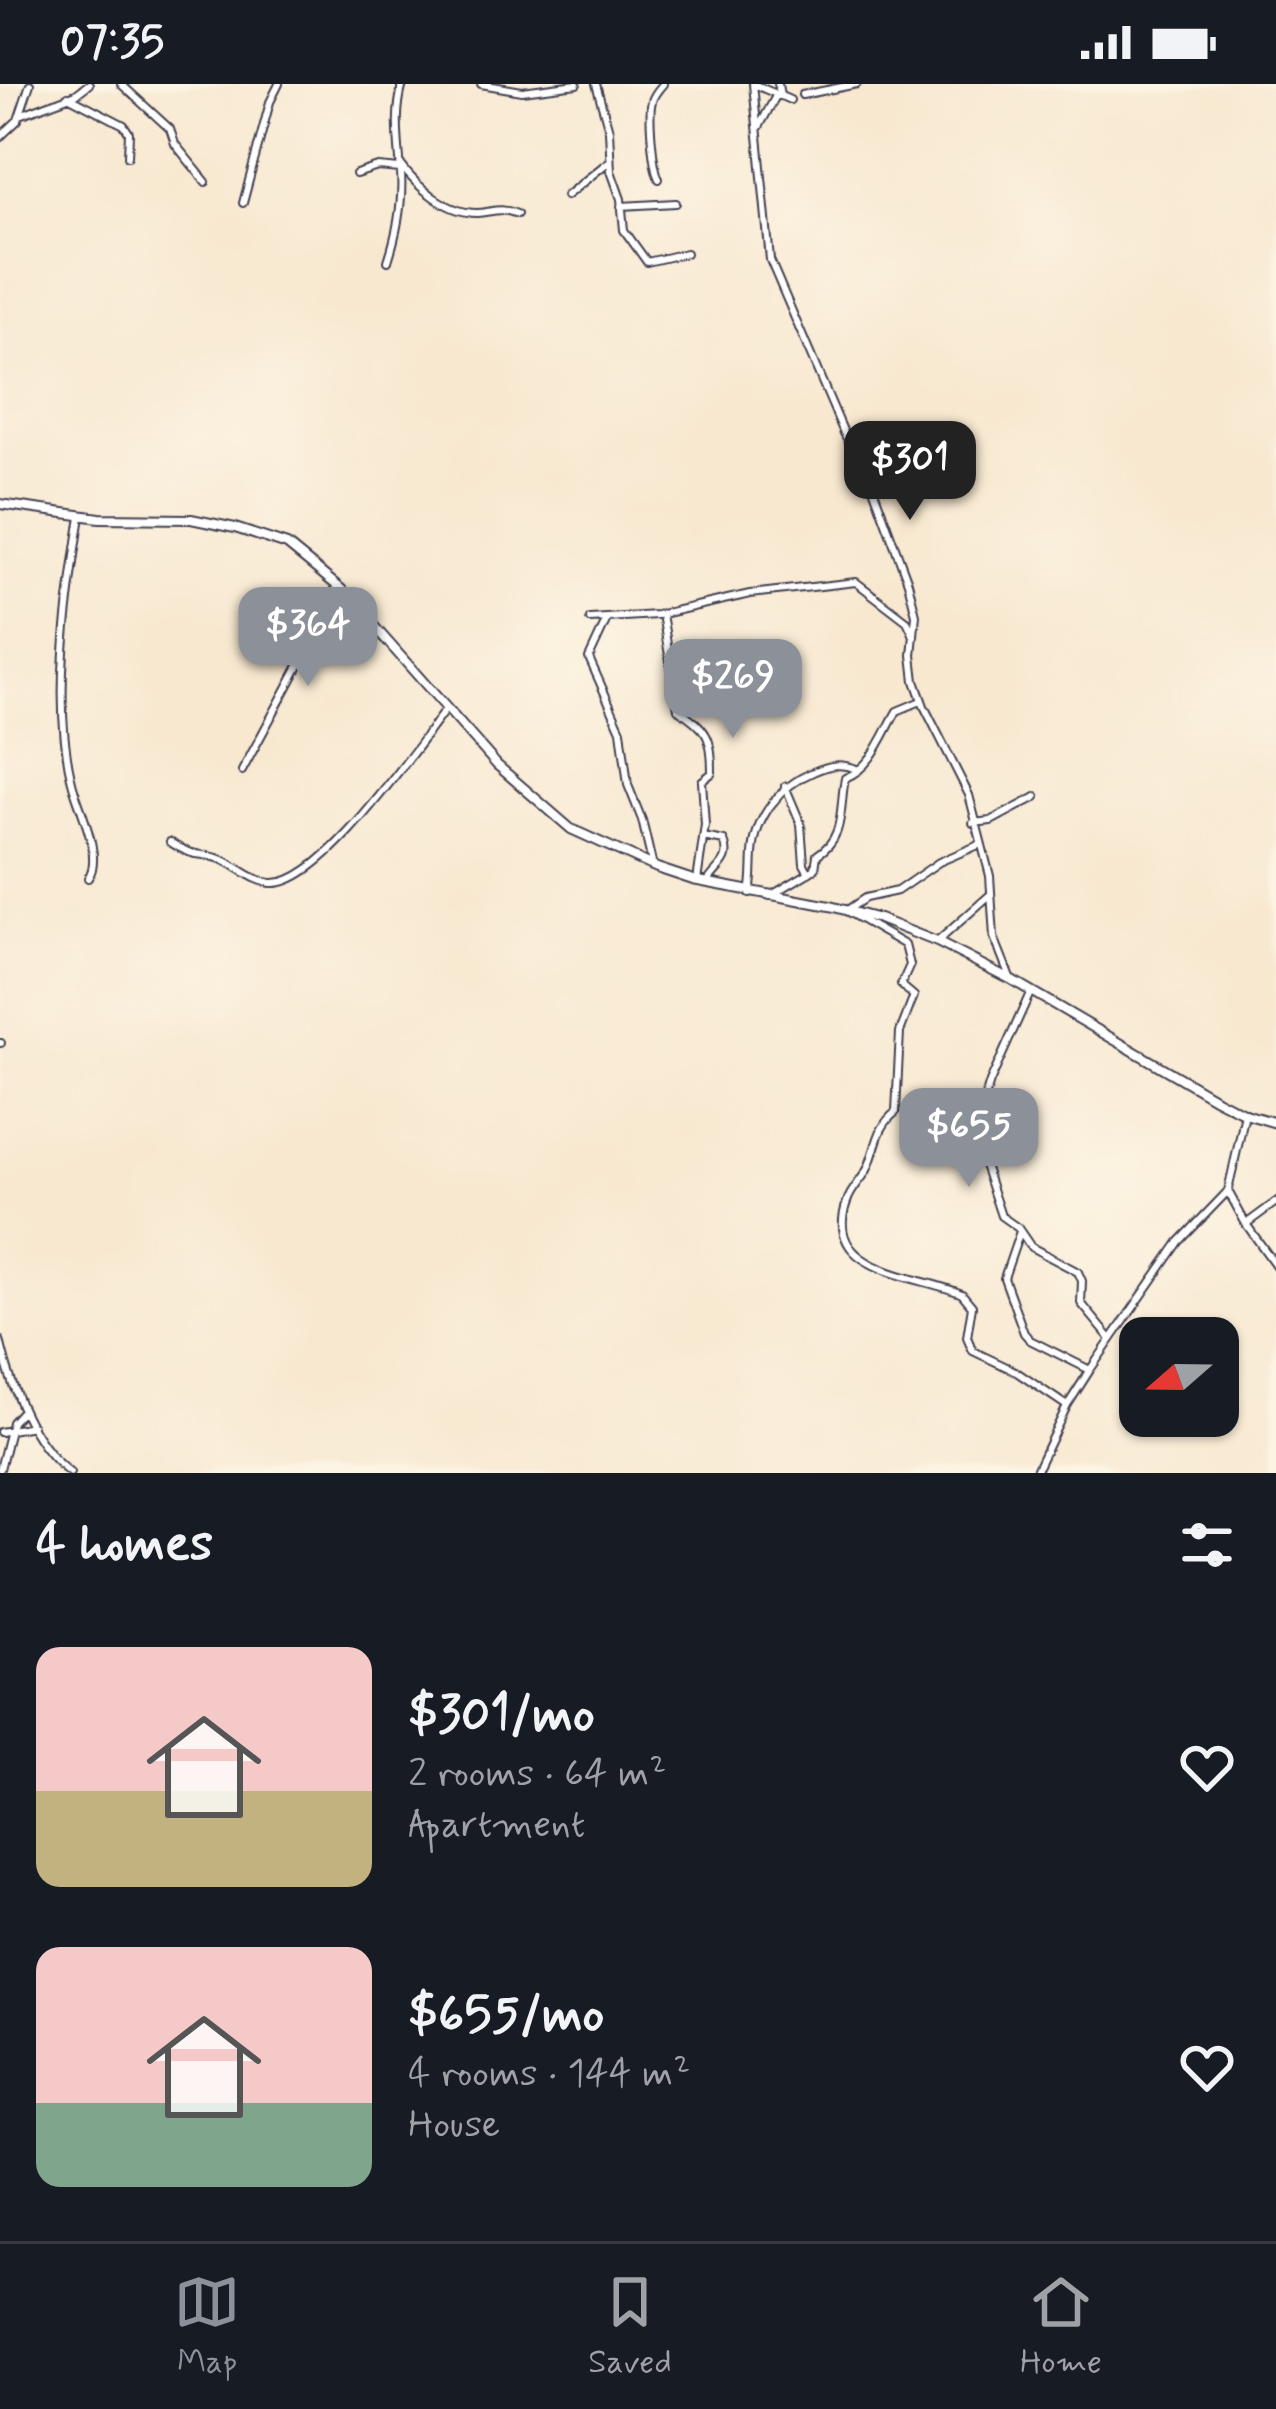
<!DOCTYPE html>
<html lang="en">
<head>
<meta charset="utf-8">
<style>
	:root { --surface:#171b24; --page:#20242c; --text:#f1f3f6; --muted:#9ea1a6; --line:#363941; --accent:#8c9099 }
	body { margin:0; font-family:Mynerve,sans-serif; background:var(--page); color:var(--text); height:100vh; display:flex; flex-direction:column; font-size:45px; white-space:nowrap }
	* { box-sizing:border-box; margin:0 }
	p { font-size:39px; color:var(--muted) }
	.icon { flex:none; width:66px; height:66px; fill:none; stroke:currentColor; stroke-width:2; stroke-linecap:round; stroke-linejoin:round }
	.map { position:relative; height:1389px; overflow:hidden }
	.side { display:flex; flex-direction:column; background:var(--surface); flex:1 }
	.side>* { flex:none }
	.needle { width:78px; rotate:250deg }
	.buttons { position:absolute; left:1119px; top:1233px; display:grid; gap:24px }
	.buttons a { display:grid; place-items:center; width:120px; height:120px; border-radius:24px; background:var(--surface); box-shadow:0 3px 9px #0004; font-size:60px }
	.price { position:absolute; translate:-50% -102px; padding:0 27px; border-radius:24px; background:var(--accent); color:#fff; font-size:39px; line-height:78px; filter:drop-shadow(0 3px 6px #0008) }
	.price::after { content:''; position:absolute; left:50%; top:72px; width:36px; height:27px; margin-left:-18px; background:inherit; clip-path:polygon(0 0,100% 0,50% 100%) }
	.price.active { background:#222; color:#fff }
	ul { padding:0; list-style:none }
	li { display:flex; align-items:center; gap:36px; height:300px; padding:0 36px }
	li span { display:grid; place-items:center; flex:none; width:336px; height:240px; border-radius:24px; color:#555 }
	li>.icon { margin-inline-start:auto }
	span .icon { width:144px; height:144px; fill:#fffc; stroke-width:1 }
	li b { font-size:51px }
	h2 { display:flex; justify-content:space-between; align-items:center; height:144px; padding:0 36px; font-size:51px }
	.status { display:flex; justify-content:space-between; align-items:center; height:84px; padding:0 60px; background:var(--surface); direction:ltr }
	.status svg { height:33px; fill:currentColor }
	.tabs { display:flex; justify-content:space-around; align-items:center; height:168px; border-top:3px solid var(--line); background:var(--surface); font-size:33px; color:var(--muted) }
	.tabs a { display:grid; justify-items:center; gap:6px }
	.tabs .active { color:var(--accent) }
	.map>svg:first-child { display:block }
</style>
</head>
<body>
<div class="status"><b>07:35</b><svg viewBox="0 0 49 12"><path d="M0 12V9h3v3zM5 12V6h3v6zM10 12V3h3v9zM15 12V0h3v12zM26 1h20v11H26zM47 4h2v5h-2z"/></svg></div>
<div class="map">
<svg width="1276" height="1389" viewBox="0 0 1276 1389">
	<rect width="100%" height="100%" fill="#fcf5e5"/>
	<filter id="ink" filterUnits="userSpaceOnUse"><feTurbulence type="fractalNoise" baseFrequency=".00833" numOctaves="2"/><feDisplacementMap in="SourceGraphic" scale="24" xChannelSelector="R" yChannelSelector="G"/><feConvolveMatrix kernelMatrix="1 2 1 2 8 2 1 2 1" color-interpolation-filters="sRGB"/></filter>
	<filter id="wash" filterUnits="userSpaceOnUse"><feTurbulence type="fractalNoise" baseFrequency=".004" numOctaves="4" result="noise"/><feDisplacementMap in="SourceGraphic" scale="48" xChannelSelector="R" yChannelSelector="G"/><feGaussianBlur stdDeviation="2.7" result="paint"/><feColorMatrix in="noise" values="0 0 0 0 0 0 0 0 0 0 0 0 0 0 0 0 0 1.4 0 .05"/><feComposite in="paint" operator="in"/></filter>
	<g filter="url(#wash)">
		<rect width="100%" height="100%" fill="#f8e8d0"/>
	</g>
	<g filter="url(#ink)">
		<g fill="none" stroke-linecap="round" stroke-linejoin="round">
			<!-- minor casing -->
			<g stroke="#424051" stroke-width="10">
				<path id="minor" d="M121,0L170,45L175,60L206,98
					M481,0L522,7L577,0
					M596,0L609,46L611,87L621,115L624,146L647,178L686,169
					M778,0L780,12
					M802,11L857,0
					M68,12L124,41L129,49L128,72
					M790,16L753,0L770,176L844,349L871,398L908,498L916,531L912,571L915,597L924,622L969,711L990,792L994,853L1010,893
					M20,31L76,10L89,0
					M759,43L777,10
					M0,53L18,36L30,0
					M401,81C417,103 447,129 477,129C492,128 501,123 517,130
					M356,90L378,83L400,85
					M659,95C653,83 648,30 652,17C654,10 658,6 663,0
					M566,112L607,79
					M243,119L270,18L279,0
					M621,122L676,119
					M388,177C397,149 403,118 401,89C399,58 394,31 403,0
					M81,432C68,514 52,617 72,698C78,723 104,772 88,794
					M662,530L678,625C707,646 712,651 712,689L702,697L705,741L697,797
					M590,535L657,531L750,510L856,498L907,537L914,552
					M607,535L589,574L621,646L628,701L642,736L653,783
					M242,687L340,506
					M785,702L801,740L804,780L809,789
					M973,739L991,737L1036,713
					M703,753L724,757C733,778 716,783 707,799
					M170,758C198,776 197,767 221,775C238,782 252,797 271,799C322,803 415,664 446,625
					M981,760L939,778L897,807L865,814L846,827L905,861L910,881L901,901L914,912L900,948L896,1028C876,1043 877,1065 867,1086C861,1097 851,1105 847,1118C821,1190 921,1191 962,1210L972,1222L967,1253L973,1267L1015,1287L1067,1322
					M750,809C753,795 752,784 753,770C755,733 780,702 813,688C831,680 841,679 859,686
					M770,812L815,785L817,771C846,753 839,724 845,694C872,684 883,651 897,627L921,617
					M937,858L991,810
					M1031,907L990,998L977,1040L981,1072L1001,1132L1018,1144L1031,1163L1078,1188L1082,1197L1081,1219L1110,1254
					M0,959H1
					M1228,1107L1246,1140L1276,1182
					M1246,1140L1276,1118
					M1019,1150L1004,1194L1024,1249L1030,1256L1090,1286
					M0,1256C11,1303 30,1359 70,1389
					M0,1348L32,1342
					M0,1385L12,1338L23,1326
					M1035,1389L1067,1322L1090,1286L1179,1158L1228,1107L1245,1030"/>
			</g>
			<!-- tertiary casing -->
			<g stroke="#424051" stroke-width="12">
				<path id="tertiary" d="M0,420L100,434L191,435L235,444L287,461L341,505L497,681L571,745L657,784L693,796L830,822L879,835L937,858L1012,896L1216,1015L1245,1030L1276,1039"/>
			</g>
			<!-- minor -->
			<use href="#minor" stroke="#fff" stroke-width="6"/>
			<!-- tertiary -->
			<use href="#tertiary" stroke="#fff" stroke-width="8"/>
		</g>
	</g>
</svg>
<div class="buttons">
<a><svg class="needle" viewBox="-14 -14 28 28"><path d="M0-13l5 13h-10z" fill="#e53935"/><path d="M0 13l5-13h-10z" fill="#9ea1a6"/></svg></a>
</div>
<b class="price active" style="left:910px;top:439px">$301</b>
<b class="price" style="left:308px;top:605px">$364</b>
<b class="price" style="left:733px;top:657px">$269</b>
<b class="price" style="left:969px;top:1106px">$655</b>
</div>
<section class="side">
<h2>4 homes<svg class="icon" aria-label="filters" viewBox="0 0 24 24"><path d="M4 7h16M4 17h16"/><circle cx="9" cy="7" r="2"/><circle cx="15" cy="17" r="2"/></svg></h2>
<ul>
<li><span style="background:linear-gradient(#f6c9c9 60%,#c2b280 0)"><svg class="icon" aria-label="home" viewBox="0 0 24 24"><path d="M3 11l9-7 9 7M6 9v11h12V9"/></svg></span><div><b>$301/mo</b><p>2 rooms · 64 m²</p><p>Apartment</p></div><svg class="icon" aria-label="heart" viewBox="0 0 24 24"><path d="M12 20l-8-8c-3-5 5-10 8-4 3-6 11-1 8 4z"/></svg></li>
<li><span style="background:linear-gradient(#f6c9c9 65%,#7fa58c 0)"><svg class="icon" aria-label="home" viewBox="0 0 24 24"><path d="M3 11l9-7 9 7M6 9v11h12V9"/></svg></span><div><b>$655/mo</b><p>4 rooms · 144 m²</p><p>House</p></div><svg class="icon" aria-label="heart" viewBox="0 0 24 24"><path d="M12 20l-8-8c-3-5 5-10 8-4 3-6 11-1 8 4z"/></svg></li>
</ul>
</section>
<nav class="tabs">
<a class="active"><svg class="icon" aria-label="map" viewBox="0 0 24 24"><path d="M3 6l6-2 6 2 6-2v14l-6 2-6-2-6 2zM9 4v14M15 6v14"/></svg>Map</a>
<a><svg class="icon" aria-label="saved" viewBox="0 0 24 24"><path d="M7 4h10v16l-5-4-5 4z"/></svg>Saved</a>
<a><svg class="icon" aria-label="home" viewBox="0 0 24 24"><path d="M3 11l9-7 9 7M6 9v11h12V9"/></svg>Home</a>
</nav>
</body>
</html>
